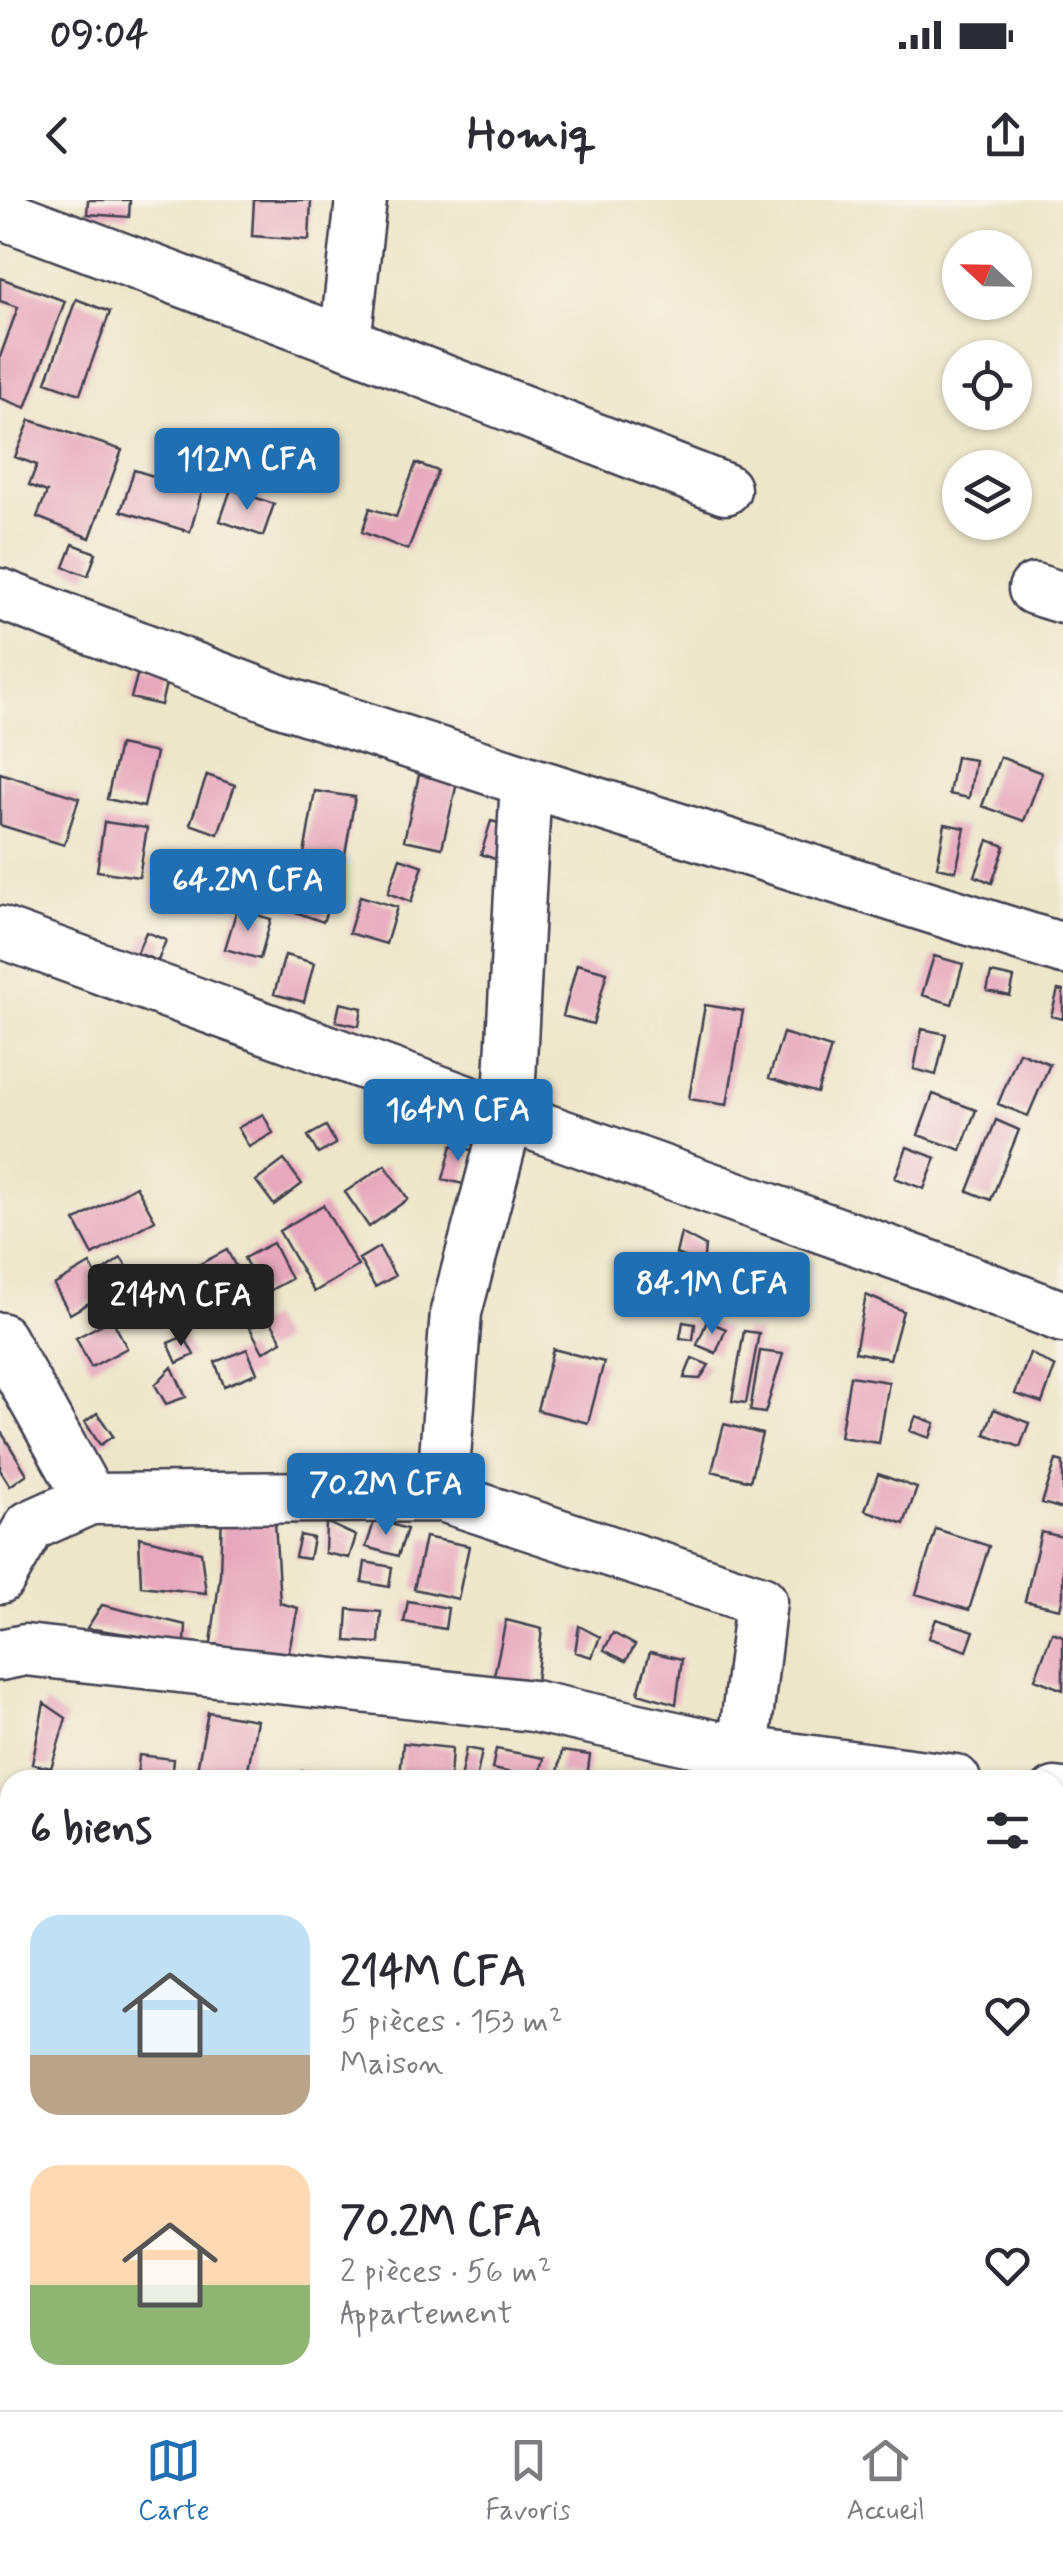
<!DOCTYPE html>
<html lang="fr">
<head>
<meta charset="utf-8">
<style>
	:root { --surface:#fff; --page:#f2f2f3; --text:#2b2b33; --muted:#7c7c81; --line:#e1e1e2; --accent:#1f6fb2 }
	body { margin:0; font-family:Mynerve,sans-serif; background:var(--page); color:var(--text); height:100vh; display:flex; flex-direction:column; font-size:38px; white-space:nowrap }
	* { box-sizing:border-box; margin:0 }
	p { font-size:32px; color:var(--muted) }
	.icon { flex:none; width:55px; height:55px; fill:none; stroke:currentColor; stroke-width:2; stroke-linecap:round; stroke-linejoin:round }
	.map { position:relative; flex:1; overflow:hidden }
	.details { position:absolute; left:0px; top:1570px; width:1065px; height:640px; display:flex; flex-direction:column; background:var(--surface); border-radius:30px 30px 0 0; box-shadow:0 2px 8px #0004 }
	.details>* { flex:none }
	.needle { width:65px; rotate:292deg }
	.controls { position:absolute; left:942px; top:30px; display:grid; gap:20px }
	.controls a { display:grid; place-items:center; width:90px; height:90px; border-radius:50%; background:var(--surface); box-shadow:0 2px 8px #0004; font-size:50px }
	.price { position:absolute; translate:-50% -85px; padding:0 22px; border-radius:10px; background:var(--accent); color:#fff; font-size:32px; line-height:65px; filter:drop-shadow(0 2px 5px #0008) }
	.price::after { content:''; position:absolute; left:50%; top:60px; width:30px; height:22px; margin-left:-15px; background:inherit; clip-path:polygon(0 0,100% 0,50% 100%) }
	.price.current { background:#222; color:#fff }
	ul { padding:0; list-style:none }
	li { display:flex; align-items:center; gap:30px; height:250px; padding:0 30px }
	li span { display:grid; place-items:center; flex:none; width:280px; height:200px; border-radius:30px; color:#555 }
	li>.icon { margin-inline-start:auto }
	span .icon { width:120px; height:120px; fill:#fffc; stroke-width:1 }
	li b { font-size:42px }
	h2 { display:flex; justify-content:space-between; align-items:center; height:120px; padding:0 30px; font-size:42px }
	.status { display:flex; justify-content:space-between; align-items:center; height:70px; padding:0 50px; background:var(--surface); direction:ltr }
	.status svg { height:28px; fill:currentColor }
	header { display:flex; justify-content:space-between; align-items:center; height:130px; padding:0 30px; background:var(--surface); font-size:45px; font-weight:700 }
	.tabs { display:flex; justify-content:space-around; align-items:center; height:140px; border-top:2px solid var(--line); background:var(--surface); font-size:28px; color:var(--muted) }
	.tabs a { display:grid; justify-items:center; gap:5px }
	.tabs .current { color:var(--accent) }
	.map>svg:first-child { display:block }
</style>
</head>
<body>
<div class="status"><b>09:04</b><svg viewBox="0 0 49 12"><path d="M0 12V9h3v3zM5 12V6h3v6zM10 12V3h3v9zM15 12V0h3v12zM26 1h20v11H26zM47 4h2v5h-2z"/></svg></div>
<header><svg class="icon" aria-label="back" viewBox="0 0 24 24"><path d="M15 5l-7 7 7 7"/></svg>Homiq<svg class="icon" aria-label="share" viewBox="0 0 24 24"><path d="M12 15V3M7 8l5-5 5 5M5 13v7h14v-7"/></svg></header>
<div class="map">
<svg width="1063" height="2210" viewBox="0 0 1063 2210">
	<rect width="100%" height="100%" fill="#f7f3e8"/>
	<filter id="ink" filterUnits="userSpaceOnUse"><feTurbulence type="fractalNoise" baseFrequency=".01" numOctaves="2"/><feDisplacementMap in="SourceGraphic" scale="20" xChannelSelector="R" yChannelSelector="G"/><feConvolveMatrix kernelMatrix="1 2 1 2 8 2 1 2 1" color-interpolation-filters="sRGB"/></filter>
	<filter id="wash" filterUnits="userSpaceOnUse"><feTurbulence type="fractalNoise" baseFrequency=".0048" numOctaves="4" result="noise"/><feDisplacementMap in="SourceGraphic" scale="40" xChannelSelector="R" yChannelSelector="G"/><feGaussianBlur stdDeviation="2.25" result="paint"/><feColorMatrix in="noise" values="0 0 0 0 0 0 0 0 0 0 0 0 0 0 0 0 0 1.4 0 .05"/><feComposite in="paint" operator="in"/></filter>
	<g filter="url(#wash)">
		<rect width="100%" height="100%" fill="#ede6c9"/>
		<g id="blocks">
			<!-- building -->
			<path fill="#e7a7bd" d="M88,0H130L129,17L87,14Z
				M254,0H311L309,40L252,36Z
				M0,78L65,101L26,208L0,198V157L18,107L0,101Z
				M76,99L110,112L80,194L46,182Z
				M30,220L122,250L90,338L37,317L47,292L29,285L37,265L15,257Z
				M416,263L438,271L408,350L362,332L370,308L396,317Z
				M134,270L202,291L190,332L121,311Z
				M231,289L274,304L263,336L220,321Z
				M73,344L96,353L88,376L64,367Z
				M138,472L167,479L161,505L131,498Z
				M119,545L156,553L144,607L107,599Z
				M956,557L975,560L969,598L949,594Z
				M1000,557L1042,573L1024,621L982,606Z
				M0,573L79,598L64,645L0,625Z
				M207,575L235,585L218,634L190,624Z
				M419,575L457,583L442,648L404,640Z
				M315,591L355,597L343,666L303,660Z
				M491,621L510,626L506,663L481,654Z
				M104,622L147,628L139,677L97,671Z
				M945,624L965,628L956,671L937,667Z
				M988,640L1005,646L992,683L975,676Z
				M250,658L282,667L271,706L239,697Z
				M400,658L423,666L411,702L388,693Z
				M297,681L333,694L323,722L287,709Z
				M360,696L397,707L386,744L349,733Z
				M237,709L271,719L260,759L225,749Z
				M146,732L166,740L158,761L137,753Z
				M285,755L314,763L304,802L274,794Z
				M934,756L963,764L952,804L922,795Z
				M577,764L607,772L593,824L563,816Z
				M991,773L1014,778L1010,796L987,791Z
				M1058,790L1063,791V819L1051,816Z
				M340,803L362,808L359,826L336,821Z
				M705,805L743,811L727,905L689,899Z
				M922,829L946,834L936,875L914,869Z
				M783,833L831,848L817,893L769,878Z
				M1019,852L1050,864L1028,916L998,904Z
				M933,894L976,910L961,950L918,935Z
				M263,914L273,933L249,947L238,928Z
				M996,920L1019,930L991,1000L968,991Z
				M326,926L336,944L318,954L308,936Z
				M452,945L472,950L463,984L443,979Z
				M907,947L936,958L924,989L895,978Z
				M284,960L302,984L274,1005L256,981Z
				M385,965L408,999L369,1027L345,992Z
				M136,986L155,1020L93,1055L75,1021Z
				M323,1005L358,1066L314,1092L279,1031Z
				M681,1033L705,1046L703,1065L676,1054Z
				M273,1043L291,1079L263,1094L244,1058Z
				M379,1047L395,1076L375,1087L359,1059Z
				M227,1050L239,1073L213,1087L200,1064Z
				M774,1055L787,1059L782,1075L769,1072Z
				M121,1058L140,1086L122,1098L104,1070Z
				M90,1064L106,1093L70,1114L54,1085Z
				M633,1074L661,1084L654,1107L625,1098Z
				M185,1088L193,1109L153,1124L145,1103Z
				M866,1095L903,1111L890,1159L855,1152Z
				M269,1118L282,1141L263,1152L250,1128Z
				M112,1119L127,1148L91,1167L76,1138Z
				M707,1121L726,1129L716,1153L697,1145Z
				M683,1122L695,1124L693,1140L680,1138Z
				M744,1131L759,1133L746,1203L732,1201Z
				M184,1136L194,1155L177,1163L168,1143Z
				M247,1149L257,1173L224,1186L215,1162Z
				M553,1149L604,1162L588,1223L537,1210Z
				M760,1151L783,1154L765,1213L750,1211Z
				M1030,1153L1055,1167L1042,1203L1015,1194Z
				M692,1158L709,1165L700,1179L684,1178Z
				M172,1167L186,1197L166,1204L155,1185Z
				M850,1176L889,1182L879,1243L840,1237Z
				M994,1209L1029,1223L1020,1247L985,1234Z
				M97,1213L113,1236L100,1245L85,1222Z
				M916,1216L935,1223L930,1238L910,1231Z
				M724,1224L762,1234L750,1281L712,1271Z
				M0,1230L27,1274L10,1286L0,1270Z
				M1056,1260L1063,1262V1309L1042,1303Z
				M878,1274L917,1288L904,1324L865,1310Z
				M222,1309L275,1321L280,1403L298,1408L287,1460L211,1443L220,1375Z
				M375,1319L407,1329L398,1356L366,1347Z
				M326,1322L356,1336L349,1358L325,1353Z
				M936,1329L989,1346L969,1410L916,1394Z
				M1041,1332L1063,1337V1395L1060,1409L1025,1401Z
				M300,1335L313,1338L309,1359L295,1357Z
				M139,1337L201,1352L206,1393L141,1386Z
				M425,1337L469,1346L458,1399L414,1389Z
				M365,1362L392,1367L389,1387L362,1382Z
				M408,1401L448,1408L445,1429L404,1422Z
				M102,1405L186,1425L185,1443L87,1428Z
				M348,1409L381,1412L379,1443L346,1441Z
				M936,1419L974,1431L967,1451L929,1438Z
				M506,1420L542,1429L535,1490L493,1480Z
				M579,1426L600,1437L592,1457L575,1452Z
				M1052,1432L1063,1436V1490L1035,1479Z
				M613,1433L635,1445L626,1461L604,1450Z
				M650,1452L682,1459L676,1504L638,1493Z
				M44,1503L66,1518L51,1568L32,1564Z
				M208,1512L257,1520L246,1580H195Z
				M403,1543L452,1548L450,1580L400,1577Z
				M466,1548L482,1551L476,1580H460Z
				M496,1549L544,1558L539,1578L492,1569Z
				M562,1551L590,1555L587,1577L558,1573Z
				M139,1555L173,1559L171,1580H137Z
				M302,1571L333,1576V1580H301Z
				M0,1862H10V1918L0,1917Z
				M1055,2059L1063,2060L1062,2090L1055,2089Z"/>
		</g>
	</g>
	<g filter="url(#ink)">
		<use href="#blocks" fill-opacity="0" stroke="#403f50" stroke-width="2.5"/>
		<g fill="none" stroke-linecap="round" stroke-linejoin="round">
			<!-- minor casing -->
			<g stroke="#403f50" stroke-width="55">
				<path id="minor" d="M0,13L345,142L361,0
					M345,142L725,289
					M1034,389L1063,398
					M0,394L281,501L526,581L1063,749
					M0,732L508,916L933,1067L1063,1117
					M0,1138L90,1299
					M0,1378L30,1326L90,1299L442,1296
					M0,1455L25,1450L533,1506L743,1552L761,1401L442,1296L456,1112L508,916L526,581
					M740,1580L743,1552L955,1580
					M1055,1593L1063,1594
					M0,1767L10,1768
					M0,2054L10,2055
					M1055,2185L1063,2186
					M648,2200V2210"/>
			</g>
			<!-- minor -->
			<use href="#minor" stroke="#fff" stroke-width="50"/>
		</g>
	</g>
</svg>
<div class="controls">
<a><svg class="needle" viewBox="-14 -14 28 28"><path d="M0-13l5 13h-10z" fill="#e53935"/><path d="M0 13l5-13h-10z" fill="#7c7c81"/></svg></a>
<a><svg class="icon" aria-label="locate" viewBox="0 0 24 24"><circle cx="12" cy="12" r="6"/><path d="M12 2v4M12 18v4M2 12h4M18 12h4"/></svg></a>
<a><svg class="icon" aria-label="layers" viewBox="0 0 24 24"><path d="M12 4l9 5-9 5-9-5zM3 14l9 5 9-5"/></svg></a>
</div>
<b class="price" style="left:247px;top:313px">112M CFA</b>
<b class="price" style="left:248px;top:734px">64.2M CFA</b>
<b class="price" style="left:458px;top:964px">164M CFA</b>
<b class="price" style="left:712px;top:1137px">84.1M CFA</b>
<b class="price current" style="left:181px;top:1149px">214M CFA</b>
<b class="price" style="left:386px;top:1338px">70.2M CFA</b>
<section class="details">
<h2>6 biens<svg class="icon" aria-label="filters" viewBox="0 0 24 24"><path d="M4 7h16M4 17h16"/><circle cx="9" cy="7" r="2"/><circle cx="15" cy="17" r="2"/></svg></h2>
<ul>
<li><span style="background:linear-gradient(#bfe0f5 70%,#b9a48a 0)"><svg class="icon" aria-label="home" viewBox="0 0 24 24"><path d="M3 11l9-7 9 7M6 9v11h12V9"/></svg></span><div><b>214M CFA</b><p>5 pièces · 153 m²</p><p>Maison</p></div><svg class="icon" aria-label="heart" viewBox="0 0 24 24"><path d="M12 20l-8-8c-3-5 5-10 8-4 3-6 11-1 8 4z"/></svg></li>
<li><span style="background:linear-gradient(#ffd9b3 60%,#8fb573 0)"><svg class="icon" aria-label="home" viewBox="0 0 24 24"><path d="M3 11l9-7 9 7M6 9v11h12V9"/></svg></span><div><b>70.2M CFA</b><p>2 pièces · 56 m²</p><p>Appartement</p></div><svg class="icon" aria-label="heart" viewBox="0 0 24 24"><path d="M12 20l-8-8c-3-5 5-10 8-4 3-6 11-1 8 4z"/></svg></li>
</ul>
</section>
</div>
<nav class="tabs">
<a class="current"><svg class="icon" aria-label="map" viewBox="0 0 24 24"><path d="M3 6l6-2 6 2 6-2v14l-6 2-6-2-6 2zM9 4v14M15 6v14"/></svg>Carte</a>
<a><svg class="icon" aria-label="saved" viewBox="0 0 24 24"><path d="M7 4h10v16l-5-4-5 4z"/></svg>Favoris</a>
<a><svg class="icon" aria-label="home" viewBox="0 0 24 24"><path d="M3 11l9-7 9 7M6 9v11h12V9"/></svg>Accueil</a>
</nav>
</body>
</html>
